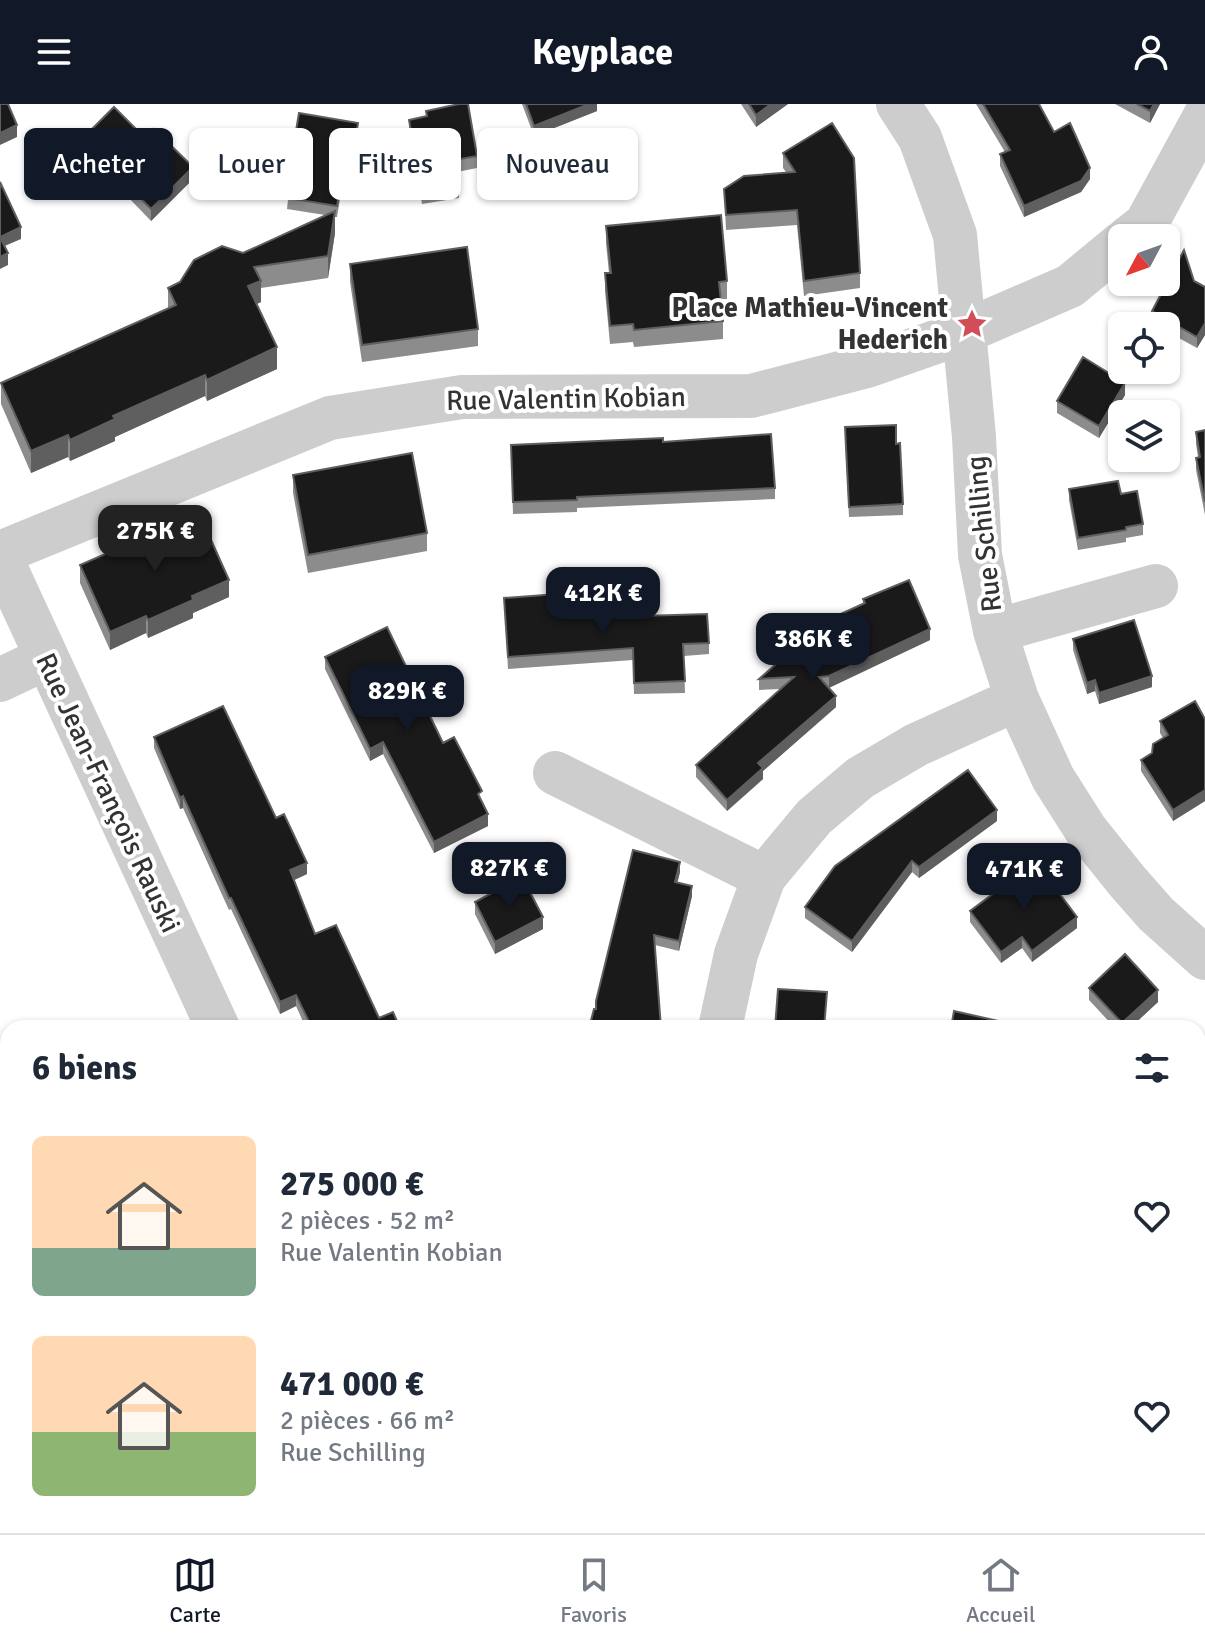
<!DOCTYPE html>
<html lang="fr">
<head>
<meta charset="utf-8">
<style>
	:root { --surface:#fff; --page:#f2f2f3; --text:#1f2937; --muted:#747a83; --line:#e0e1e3; --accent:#111827 }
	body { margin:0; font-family:Signika,sans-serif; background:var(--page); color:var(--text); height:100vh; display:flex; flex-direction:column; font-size:30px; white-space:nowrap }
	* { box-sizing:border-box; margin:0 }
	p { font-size:26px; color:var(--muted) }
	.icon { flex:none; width:44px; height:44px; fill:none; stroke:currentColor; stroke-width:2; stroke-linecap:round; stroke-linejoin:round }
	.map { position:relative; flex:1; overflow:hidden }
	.sheet { position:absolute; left:0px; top:916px; width:1206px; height:514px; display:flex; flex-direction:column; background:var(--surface); border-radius:24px 24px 0 0; box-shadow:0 2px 6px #0004 }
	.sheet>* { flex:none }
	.hud { position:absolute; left:24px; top:24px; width:800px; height:72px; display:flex; gap:16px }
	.needle { width:52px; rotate:229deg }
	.fabs { position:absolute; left:1108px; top:120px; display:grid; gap:16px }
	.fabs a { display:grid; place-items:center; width:72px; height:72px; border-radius:12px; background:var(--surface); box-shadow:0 2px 6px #0004; font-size:40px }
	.price { position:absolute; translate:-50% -68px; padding:0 18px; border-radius:16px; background:var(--accent); color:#fff; font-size:26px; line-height:52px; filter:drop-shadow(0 2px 4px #0008) }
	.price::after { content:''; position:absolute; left:50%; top:48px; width:24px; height:18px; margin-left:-12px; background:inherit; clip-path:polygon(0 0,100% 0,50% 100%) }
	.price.on { background:#222; color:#fff }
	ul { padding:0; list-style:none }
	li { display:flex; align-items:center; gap:24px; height:200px; padding:0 32px }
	li span { display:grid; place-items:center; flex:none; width:224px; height:160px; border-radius:12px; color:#555 }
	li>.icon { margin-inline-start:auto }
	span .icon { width:96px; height:96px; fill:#fffc; stroke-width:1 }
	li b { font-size:34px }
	h2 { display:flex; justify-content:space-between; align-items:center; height:96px; padding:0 32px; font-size:34px }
	.chip { padding:0 28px; border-radius:12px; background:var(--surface); box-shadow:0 2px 6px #0004; font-size:28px; line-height:72px }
	.chip.on { background:var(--accent); color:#fff }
	header { display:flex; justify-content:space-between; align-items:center; height:104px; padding:0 32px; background:var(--accent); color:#fff; font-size:36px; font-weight:700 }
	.dock { display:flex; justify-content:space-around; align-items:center; height:112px; border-top:2px solid var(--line); background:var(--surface); font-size:22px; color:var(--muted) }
	.dock a { display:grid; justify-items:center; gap:4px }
	.dock .on { color:var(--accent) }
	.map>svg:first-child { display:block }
</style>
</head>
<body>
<header><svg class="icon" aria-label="menu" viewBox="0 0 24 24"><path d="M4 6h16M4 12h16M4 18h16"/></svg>Keyplace<svg class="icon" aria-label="person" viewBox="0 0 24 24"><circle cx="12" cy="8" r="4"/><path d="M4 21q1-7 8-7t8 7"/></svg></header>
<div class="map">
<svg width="1205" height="1429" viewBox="0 0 1205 1429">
	<rect width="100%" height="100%" fill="#fff"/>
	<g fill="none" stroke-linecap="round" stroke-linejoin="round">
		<!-- minor -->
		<path stroke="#cdcdcd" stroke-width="44" d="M898,0L920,34L955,131L974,333L980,451L995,527L1017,595L1053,674L1086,726L1127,777L1156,810L1205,854
			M1128,134L1146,120L1205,12
			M0,449L330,314L462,293L751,292L867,262L964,228L1070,182L1122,139
			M0,452L218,924
			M995,527L1156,482
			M0,576L46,554
			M555,669L764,773
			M720,924L736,850L764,773L814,713L860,674L916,641L1017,595
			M1198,1120L1205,1113
			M952,1422L956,1429
			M474,1429L476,1422"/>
	</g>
	<!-- wall -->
	<path fill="#8c8c8c" d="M522,0H597V7L534,32Z
		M741,0H788L756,23Z
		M976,0H1039L1054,28L1090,75L1081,88L1024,113L1000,62V50L1005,48Z
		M1115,0H1160L1150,19Z
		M426,7L477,52V64L457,68L459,81V94L422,100L409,28V16L426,12Z
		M88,29L145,34L193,75L151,117L128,93V81L88,41Z
		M358,30L348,89H344L343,95H340L337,113H335V129L328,174L261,184V198L257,200L277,265L207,297L205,292L115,333V337L70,357L68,353L31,369L1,300V279L168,204V184L325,111L287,105L289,86H288V75Z
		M783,49L860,169V184L804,192L797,121L726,126L724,85L786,68L783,64Z
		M606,122L727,177V195H721L723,217V235L634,243L633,238L610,240L605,187V169H609L606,139Z
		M350,160L478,225V242L362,258L350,178Z
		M1194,177L1205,183V231L1197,244L1166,227V222H1158L1152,219V207Z
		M1125,291L1099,334L1057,309V297Z
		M1205,326V411L1196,366V354L1198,353L1196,340V328Z
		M845,334L896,340L903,400V411L849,413Z
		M663,338L775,384V395L577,404V408L513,410L511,341Z
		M293,371L427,429V447L308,469L293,389Z
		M1069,385L1121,390L1143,420V431L1126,434V438L1078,446L1069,396Z
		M80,461L229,493L193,509V514L148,534L146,529L110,546L80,479Z
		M504,494L573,514L709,539V550L684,552L685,589L634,590L633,556L508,565Z
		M863,495L930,536L829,583L836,603L763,667V675L727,707L696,673V661L781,585L759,586V575L863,500Z
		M1073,535L1152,583L1099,600L1095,587L1087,590L1073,546Z
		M325,553L443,639L482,697L488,722L434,749L383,650L370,657L325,565Z
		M1205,615V697L1173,717L1141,667V656L1152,649L1163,634L1160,629V617Z
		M154,633L276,714L307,770L294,776L315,830L379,914L400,924H306L296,902L280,910L231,805L229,806L219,784L183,704L180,705L154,644Z
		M997,717L919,774L912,768L852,848L805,814V803Z
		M680,768L677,779L692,792L679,847L655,841L596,905Z
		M475,798L543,825L495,850L475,810Z
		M970,807L1077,824L1032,858L1022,844L1001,859L970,818Z
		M1089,884L1158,898L1130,924H1115L1089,896Z
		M1205,936V1005L1198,998V943Z
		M38,1422H133L137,1429H42Z
		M268,1422H372V1424L364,1429H272Z
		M814,1422H894V1429H819Z"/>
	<!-- shaded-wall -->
	<path fill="#5f5f5f" d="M589,0H597V7L534,32V22Z
		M771,0H788L756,23V11Z
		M1154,0H1160L1150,19V7Z
		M358,19V30L348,89V78Z
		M17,21V33L0,41V29Z
		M193,63V75L151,117V105Z
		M1090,64V75L1081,88L1024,113V102Z
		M335,107V129L328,174V152Z
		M21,123V135L0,144V133Z
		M8,149V161L0,165V153Z
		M261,177V198L248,204V182Z
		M1205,219V231L1197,244V233Z
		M277,243V265L207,297V276Z
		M205,271V292L115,333V337L70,357V336L113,312Z
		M1125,279V291L1099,334V322Z
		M68,331V353L31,369V347Z
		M229,476V493L193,509V514L148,534V516L192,492Z
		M146,512V529L110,546V528Z
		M930,525V536L829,584V572Z
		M1152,572V583L1099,600V589Z
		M1095,576V587L1087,590V579Z
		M836,592V603L763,667V675L727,707V696L758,659Z
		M383,638V650L370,657V645Z
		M1205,686V697L1173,717V706Z
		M183,692V704L180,705V694Z
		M997,706V717L919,774V763Z
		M488,710V722L434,749V738Z
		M912,757V768L852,848V837Z
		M680,758V768L675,788V778Z
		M307,759V770L290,778V766Z
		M692,782V792L679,847V837Z
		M543,813V825L495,850V838Z
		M1077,813V824L1032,858V847Z
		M1022,833V844L1001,859V848Z
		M1158,886V898L1130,924H1122V919Z
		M296,891V902L280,910V898Z
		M1205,1258V1269L1198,1272V1260Z
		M354,1422H372V1424L364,1429H342Z
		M886,1422H894V1429H873Z"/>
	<!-- building -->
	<path fill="#1a1a1a" stroke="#5f5f5f" stroke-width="2" d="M0,0H8L17,21L0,29Z
		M459,0H468L477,52L455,56L459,81L422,88L409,16L427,12L426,7Z
		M526,0H589L534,22Z
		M749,0H771L756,11Z
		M983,0H1039L1054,28L1070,19L1090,64L1081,77L1024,102L1000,50L1010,46Z
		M1137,0H1154L1150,7Z
		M114,3L145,34L154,25L193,63L151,105L128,81L133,74L88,29Z
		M299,9L358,19L348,78H344L343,84H340L337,102L287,94L291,75H288Z
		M832,19L854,54L860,169L804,177L797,106L726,111L724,85L744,72L795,68L783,49Z
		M0,78L21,123L0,133L8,149L0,153Z
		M335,107L328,152L254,163L261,177L248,182L277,243L207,276L205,271L113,312L115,315L70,336L68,331L31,347L1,279L176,201L168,184L180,178L194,156L222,142L243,149Z
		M721,111L727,177L719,178L723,217L634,226L633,220L610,222L605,169H611L606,122Z
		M467,143L478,225L362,241L350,160Z
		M1184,146L1194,177L1205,183V219L1197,233L1152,207Z
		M1083,253L1125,279L1099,322L1057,297Z
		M896,321V340L900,339L903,400L849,403L845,323Z
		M1205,326V398L1196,354L1200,353L1196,328Z
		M771,330L775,384L577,393V396L513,398L511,341L663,334V338Z
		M412,349L427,429L308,451L293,371Z
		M1118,377L1121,390L1137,387L1143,420L1126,423V426L1078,434L1069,385Z
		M199,409L229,476L192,492L193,496L148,516L146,512L110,528L80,461Z
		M909,476L930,525L829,572L819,573L836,592L758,659L763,664L727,696L696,661L794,573L759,575L825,517L865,499L863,495Z
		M571,489L573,514L707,510L709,539L683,540L685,577L634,579L633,544L508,553L504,494Z
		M1134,516L1152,572L1099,589L1095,576L1087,579L1073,535Z
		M387,523L443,639L454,633L482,687L478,690L488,710L434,738L383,638L370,645L325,553Z
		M1195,597L1205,615V686L1173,706L1141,656L1152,649L1153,640L1168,631L1160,617Z
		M223,602L276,714L284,710L307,759L290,766L315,830L336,821L379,914L393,908L400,924H312L296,891L280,898L231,794H229L219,772L183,692L180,694L154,633Z
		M968,666L997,706L919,763L912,757L852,837L805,803L835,762Z
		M633,746L680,758L675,778L692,782L679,837L654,831L661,924H589L594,905H596V897Z
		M1036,758L1077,813L1032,847L1022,833L1001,848L970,807Z
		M522,773L543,813L495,838L475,798Z
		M1125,850L1158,886L1122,919L1089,884Z
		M778,885L827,888L824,924H775Z
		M954,907L1016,921L1015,924H951Z
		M1205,936V993L1198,986V943Z
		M1205,1223V1258L1198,1260V1225Z
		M44,1422H133L137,1429H47Z
		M275,1422H354L342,1429H279Z
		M822,1422H886L873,1429H826Z
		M1023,1422H1093L1096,1429H1023Z"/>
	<!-- icons -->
	<defs>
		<g id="sight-bare" transform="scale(2.4)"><path d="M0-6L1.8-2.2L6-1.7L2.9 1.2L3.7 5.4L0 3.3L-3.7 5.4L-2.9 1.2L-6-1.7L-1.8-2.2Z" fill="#d14e59" stroke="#fff" stroke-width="2.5" paint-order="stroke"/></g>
	</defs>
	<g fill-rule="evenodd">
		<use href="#sight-bare" x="972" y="220"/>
	</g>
	<g text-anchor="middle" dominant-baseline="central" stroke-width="8" stroke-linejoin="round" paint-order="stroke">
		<!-- poi labels -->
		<g font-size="28" font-weight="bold" fill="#333" stroke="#fff" text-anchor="end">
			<text x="948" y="204">Place Mathieu-Vincent<tspan x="948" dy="32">Hederich</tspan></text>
		</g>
		<!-- street labels -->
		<g font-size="28" fill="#333" stroke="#fff">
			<text transform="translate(566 295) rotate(-1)">Rue Valentin Kobian</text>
			<text transform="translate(984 430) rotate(-96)">Rue Schilling</text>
			<text transform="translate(108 689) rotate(65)">Rue Jean-François Rauski</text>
		</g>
	</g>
</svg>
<div class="fabs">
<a><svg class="needle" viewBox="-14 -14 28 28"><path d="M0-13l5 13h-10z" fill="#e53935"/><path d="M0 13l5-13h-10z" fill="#747a83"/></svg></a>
<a><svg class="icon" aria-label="locate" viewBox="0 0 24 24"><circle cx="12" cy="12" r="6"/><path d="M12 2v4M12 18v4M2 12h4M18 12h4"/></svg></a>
<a><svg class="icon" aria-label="layers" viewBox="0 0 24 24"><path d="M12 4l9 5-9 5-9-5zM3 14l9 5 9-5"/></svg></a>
</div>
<b class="price on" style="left:155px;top:469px">275K €</b>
<b class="price" style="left:603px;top:531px">412K €</b>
<b class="price" style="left:813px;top:577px">386K €</b>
<b class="price" style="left:407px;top:629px">829K €</b>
<b class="price" style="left:509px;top:806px">827K €</b>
<b class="price" style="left:1024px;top:807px">471K €</b>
<div class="hud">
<a class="chip on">Acheter</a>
<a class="chip">Louer</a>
<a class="chip">Filtres</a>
<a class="chip">Nouveau</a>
</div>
<section class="sheet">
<h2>6 biens<svg class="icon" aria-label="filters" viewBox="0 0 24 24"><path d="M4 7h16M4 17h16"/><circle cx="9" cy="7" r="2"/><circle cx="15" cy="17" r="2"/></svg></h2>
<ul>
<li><span style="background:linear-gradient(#ffd9b3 70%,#7fa58c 0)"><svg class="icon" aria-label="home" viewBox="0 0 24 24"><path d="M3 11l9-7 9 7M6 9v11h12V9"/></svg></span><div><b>275 000 €</b><p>2 pièces · 52 m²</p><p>Rue Valentin Kobian</p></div><svg class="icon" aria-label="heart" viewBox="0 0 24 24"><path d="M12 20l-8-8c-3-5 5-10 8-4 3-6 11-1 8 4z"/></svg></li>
<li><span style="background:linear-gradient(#ffd9b3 60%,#8fb573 0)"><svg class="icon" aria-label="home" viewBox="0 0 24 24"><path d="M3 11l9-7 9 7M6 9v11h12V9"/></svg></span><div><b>471 000 €</b><p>2 pièces · 66 m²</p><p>Rue Schilling</p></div><svg class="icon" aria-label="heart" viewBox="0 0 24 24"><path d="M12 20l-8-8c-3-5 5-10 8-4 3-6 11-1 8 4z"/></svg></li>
</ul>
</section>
</div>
<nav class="dock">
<a class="on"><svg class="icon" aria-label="map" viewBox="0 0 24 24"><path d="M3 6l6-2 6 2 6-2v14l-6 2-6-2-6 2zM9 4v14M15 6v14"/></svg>Carte</a>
<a><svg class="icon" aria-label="saved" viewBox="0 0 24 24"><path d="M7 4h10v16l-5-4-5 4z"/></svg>Favoris</a>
<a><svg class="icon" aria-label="home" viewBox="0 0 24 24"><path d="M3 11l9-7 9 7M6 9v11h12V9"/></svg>Accueil</a>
</nav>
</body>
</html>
